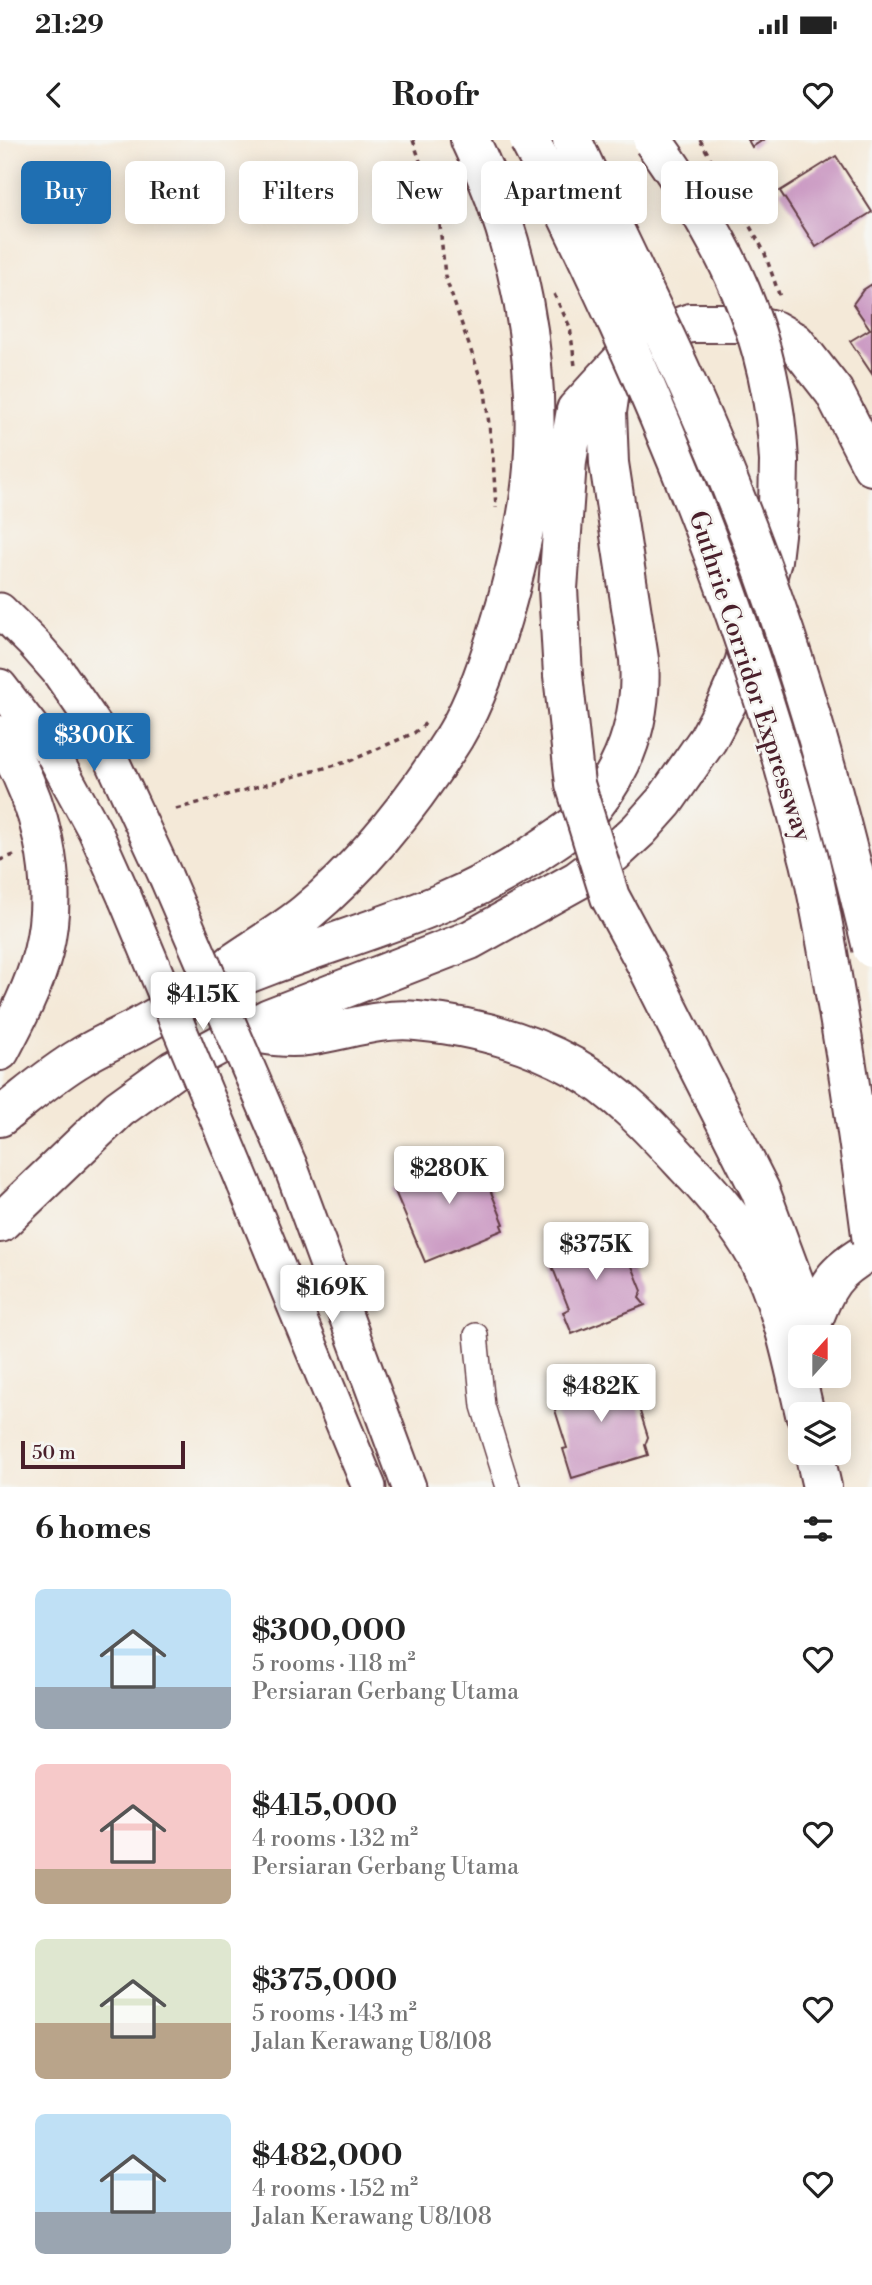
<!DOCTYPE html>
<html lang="en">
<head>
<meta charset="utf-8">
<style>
	:root { --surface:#fff; --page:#f6f6f6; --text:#222; --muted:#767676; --accent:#1f6fb2 }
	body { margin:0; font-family:"Libre Bodoni",serif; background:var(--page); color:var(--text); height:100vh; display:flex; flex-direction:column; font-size:26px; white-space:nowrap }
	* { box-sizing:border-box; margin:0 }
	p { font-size:23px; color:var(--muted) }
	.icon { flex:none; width:38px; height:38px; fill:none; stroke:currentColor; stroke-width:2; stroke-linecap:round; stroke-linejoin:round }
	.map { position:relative; height:1347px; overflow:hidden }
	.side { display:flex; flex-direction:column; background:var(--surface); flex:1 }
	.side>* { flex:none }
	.hud { position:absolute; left:21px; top:21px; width:831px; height:63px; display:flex; gap:14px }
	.needle { width:46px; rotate:21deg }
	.controls { position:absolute; left:788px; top:1185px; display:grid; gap:14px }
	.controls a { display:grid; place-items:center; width:63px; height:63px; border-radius:10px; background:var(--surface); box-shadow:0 4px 18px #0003; font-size:35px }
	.scale { position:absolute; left:21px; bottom:18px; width:164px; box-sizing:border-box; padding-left:7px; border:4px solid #4a1f2b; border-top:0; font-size:19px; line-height:24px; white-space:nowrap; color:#4a1f2b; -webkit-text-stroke:5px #f6f6f2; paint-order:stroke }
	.price { position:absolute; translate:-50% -60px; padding:0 16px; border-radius:7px; background:#fff; color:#222; font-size:23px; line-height:46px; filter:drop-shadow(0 2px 4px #0008) }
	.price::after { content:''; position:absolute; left:50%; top:42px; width:21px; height:16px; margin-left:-10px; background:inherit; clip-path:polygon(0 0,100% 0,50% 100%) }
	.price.current { background:var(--accent); color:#fff }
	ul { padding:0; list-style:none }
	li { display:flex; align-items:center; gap:21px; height:175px; padding:0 35px }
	li span { display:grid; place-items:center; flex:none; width:196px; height:140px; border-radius:10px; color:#555 }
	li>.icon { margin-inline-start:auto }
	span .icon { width:84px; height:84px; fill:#fffc; stroke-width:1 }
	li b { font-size:30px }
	h2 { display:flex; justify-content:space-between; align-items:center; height:84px; padding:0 35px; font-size:30px }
	.chip { padding:0 24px; border-radius:10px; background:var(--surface); box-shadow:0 4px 18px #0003; font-size:24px; line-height:63px }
	.chip.current { background:var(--accent); color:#fff }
	.status { display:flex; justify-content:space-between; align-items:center; height:49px; padding:0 35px; background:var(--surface); direction:ltr }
	.status svg { height:19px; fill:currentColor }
	header { display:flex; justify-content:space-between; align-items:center; height:91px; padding:0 35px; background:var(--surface); font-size:32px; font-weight:700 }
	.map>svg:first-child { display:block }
</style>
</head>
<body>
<div class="status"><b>21:29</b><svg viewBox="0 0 49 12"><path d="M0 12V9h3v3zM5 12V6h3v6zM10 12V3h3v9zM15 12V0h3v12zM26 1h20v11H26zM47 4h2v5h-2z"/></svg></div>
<header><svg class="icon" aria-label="back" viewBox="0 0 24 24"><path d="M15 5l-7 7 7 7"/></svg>Roofr<svg class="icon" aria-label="heart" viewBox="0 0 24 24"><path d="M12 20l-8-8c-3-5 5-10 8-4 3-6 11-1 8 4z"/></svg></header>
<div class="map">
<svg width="872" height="1347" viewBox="0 0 872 1347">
	<rect width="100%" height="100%" fill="#f6f6f2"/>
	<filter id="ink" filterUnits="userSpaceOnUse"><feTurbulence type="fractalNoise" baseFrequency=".0143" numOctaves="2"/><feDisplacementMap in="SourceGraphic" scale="14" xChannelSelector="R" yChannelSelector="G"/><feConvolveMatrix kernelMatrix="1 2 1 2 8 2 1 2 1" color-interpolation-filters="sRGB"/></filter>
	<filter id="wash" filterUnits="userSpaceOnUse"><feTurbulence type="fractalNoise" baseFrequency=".00686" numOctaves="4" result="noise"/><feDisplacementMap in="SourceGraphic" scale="28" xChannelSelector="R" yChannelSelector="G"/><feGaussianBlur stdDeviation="1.57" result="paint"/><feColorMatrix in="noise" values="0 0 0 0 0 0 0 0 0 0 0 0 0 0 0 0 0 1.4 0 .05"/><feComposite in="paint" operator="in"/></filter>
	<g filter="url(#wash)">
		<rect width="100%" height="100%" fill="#f4e9d8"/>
		<g id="blocks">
			<!-- building -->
			<path fill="#cc9cc4" d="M748,0H763L752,7Z
				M836,16L872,72L816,107L780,51Z
				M872,144V234L850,201L870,189L853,164L863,150Z
				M474,1010L504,1084L501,1085L503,1090L425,1122L394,1049L404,1045L409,1037L429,1029L427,1025L449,1016L450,1020Z
				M611,1091L621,1113L626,1111L642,1151L639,1158L645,1165L572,1194L563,1172L569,1169L548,1116Z
				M627,1230L648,1297L645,1305L648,1315L572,1338L563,1309L567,1308L550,1254Z"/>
		</g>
	</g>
	<g filter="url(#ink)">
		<use href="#blocks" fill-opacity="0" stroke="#643d45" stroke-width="2"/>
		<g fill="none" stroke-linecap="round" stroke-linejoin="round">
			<!-- minor casing -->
			<g stroke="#643d45" stroke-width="26">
				<path id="minor" d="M476,1195L483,1266L508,1347"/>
			</g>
			<!-- secondary casing -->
			<g stroke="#643d45" stroke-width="37">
				<path id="secondary" d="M0,470L35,505L57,530L97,588L166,737
					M0,546L54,616L95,691L125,758
					M290,1025L409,1347
					M244,1044L369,1347"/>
			</g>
			<!-- motorway casing -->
			<g stroke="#643d45" stroke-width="42">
				<path id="motorway" d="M563,535L558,449L567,321L576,270L624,218L654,196L690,183H746L774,190L795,202L834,252L872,326
					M0,595C40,659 61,738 43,812C34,847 17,879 0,911
					M232,824C256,807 283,792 306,773C365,724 414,661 455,596C476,561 490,518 502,478C516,430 529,378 533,328C541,216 519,100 470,0
					M646,824L760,1050L799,1155
					M244,891C264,895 287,899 307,896C344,891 379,877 417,881C471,886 526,900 574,927C617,951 652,989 685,1025C715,1056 746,1092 764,1131C784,1176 794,1226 805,1274
					M0,977C26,957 52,934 81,917C97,907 115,899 133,890C156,877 179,864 203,853C315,800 442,780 544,707C562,695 580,684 593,667C628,623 643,574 639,519L609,323L607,272L613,230
					M0,1083L119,969L173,930L269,878L470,800L578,740L614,713L639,690L664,662L708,599L727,563L744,524L772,420L778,369L779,321
					M811,1186C827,1145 832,1132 872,1110
					M814,1312L822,1347"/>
			</g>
			<!-- path -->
			<path stroke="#643d45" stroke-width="3.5" stroke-dasharray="5 5" stroke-linecap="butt" d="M413,0L422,27L437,55L468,75
				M700,0L764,111L781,160
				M437,55L445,136L485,251L493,318L496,368
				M554,154L570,187L575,226
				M176,669L350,621L414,593L427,582
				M0,720L14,715"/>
			<!-- minor -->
			<use href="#minor" stroke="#fff" stroke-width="23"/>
			<!-- secondary -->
			<use href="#secondary" stroke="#fff" stroke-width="33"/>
			<!-- motorway -->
			<use href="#motorway" stroke="#fff" stroke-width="38"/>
			<!-- secondary-bridge casing -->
			<g stroke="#643d45" stroke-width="37" stroke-linecap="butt">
				<path id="secondary-bridge" d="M166,737L290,1025
					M125,758L244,1044"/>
			</g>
			<!-- motorway-bridge casing -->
			<g stroke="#643d45" stroke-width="42" stroke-linecap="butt">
				<path id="motorway-bridge" d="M529,0C561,60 589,122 618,184C697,358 763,537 810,722C820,763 827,806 834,848C849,932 861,1017 872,1102
					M572,0C627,118 687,235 735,357C794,503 836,655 872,808
					M653,1C725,101 773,195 779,321
					M563,535L575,644L610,757L646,824"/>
			</g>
			<!-- secondary-bridge -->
			<use href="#secondary-bridge" stroke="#fff" stroke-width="33"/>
			<!-- motorway-bridge -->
			<use href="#motorway-bridge" stroke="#fff" stroke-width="38"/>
		</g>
	</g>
	<g text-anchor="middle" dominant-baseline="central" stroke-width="5" stroke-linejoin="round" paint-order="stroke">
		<!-- street labels -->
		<g font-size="26" fill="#4a1f2b" stroke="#f6f6f2">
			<text transform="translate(750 536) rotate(72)">Guthrie Corridor Expressway</text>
		</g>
	</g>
</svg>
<div class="controls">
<a><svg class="needle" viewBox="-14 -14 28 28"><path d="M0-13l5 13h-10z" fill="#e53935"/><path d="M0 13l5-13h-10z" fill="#767676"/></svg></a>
<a><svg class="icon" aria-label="layers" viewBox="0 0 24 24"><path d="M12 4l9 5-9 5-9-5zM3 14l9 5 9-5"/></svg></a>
</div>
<div class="scale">50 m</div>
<b class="price current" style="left:94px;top:633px">$300K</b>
<b class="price" style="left:203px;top:892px">$415K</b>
<b class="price" style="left:449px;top:1066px">$280K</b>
<b class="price" style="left:596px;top:1142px">$375K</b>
<b class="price" style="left:332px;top:1185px">$169K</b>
<b class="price" style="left:601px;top:1284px">$482K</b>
<div class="hud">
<a class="chip current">Buy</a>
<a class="chip">Rent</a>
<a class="chip">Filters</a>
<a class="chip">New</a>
<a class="chip">Apartment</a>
<a class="chip">House</a>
</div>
</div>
<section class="side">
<h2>6 homes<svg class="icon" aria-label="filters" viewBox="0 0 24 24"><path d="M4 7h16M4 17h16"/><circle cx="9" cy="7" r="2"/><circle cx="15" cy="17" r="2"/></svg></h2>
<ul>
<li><span style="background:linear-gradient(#bfe0f5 70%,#9aa5b1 0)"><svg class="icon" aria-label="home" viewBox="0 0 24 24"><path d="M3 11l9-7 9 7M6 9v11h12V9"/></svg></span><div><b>$300,000</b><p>5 rooms · 118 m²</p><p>Persiaran Gerbang Utama</p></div><svg class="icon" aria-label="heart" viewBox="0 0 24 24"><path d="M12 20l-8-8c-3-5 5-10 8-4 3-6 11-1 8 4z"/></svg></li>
<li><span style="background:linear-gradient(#f6c9c9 75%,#b9a48a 0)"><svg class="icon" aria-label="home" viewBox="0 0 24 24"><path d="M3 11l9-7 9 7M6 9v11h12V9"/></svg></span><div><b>$415,000</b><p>4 rooms · 132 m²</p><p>Persiaran Gerbang Utama</p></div><svg class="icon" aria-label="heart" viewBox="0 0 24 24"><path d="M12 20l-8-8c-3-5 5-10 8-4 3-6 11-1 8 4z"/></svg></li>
<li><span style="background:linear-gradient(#dfe7d0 60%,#b9a48a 0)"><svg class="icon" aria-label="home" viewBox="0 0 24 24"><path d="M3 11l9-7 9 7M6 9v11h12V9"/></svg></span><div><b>$375,000</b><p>5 rooms · 143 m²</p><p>Jalan Kerawang U8/108</p></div><svg class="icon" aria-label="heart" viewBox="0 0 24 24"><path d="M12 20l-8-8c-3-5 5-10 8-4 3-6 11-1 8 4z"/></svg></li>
<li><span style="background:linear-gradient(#bfe0f5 70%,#9aa5b1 0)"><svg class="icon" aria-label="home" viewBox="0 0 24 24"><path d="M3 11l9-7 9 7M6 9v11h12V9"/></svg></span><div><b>$482,000</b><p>4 rooms · 152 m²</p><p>Jalan Kerawang U8/108</p></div><svg class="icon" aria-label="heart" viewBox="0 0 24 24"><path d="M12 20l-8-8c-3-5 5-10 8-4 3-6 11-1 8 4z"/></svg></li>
</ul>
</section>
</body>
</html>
